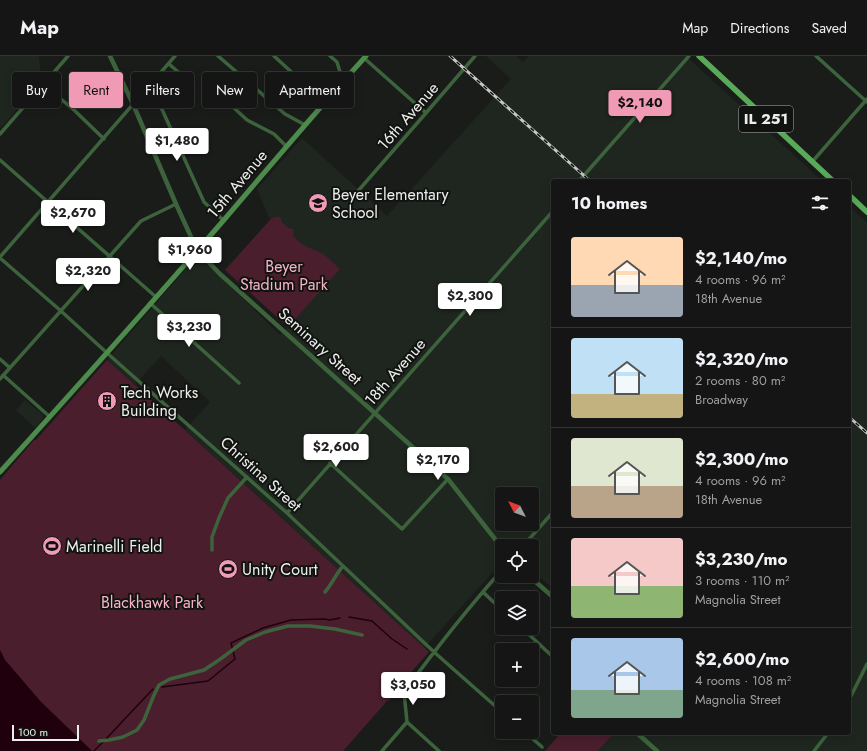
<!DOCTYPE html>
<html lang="en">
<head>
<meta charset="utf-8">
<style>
	:root { --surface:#141514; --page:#1d1e1d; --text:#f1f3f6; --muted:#9d9fa0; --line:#333434; --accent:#f09ab6 }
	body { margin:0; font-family:Jost,sans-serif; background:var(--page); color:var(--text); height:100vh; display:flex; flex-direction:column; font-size:15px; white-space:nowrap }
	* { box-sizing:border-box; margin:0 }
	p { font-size:13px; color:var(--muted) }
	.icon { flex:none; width:22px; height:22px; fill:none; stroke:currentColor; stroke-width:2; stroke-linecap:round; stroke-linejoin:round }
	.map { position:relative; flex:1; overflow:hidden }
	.sheet { position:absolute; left:551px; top:123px; width:300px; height:556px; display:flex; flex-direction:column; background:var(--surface); border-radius:4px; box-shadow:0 2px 10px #0003,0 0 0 1px var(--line) }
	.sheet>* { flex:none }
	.banner { position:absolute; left:12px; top:16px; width:380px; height:36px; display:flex; gap:8px }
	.needle { width:26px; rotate:312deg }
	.fabs { position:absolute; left:495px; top:431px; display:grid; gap:8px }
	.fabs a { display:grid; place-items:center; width:44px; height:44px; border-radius:4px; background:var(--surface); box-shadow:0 2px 10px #0003,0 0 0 1px var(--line); font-size:20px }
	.scale { position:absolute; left:12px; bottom:10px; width:67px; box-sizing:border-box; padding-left:4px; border:2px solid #eceeec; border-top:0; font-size:11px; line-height:14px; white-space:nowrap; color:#eceeec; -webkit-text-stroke:3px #111311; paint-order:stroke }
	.price { position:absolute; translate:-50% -34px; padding:0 9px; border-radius:4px; background:#fff; color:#222; font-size:13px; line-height:26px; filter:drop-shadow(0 1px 2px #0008) }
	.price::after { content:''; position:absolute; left:50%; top:24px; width:12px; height:9px; margin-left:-6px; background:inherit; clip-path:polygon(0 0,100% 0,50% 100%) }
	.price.current { background:var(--accent); color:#111 }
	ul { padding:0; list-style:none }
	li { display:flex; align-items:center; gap:12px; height:100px; padding:0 20px }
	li+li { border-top:1px solid var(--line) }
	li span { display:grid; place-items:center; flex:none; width:112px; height:80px; border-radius:4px; color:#555 }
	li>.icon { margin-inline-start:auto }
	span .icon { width:48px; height:48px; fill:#fffc; stroke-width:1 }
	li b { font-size:17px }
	h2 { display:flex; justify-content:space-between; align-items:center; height:48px; padding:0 20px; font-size:17px }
	.chip { padding:0 14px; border-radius:4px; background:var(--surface); box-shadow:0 2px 10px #0003,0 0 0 1px var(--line); font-size:14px; line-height:36px }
	.chip.current { background:var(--accent); color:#111 }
	header { display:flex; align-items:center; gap:24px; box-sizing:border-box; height:56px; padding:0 20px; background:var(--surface); border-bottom:1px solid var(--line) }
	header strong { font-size:19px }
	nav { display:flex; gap:22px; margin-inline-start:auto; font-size:14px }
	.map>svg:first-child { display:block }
</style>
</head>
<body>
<header>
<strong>Map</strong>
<nav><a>Map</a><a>Directions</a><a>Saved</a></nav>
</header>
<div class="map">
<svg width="867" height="695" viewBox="0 0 867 695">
	<rect width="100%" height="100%" fill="#1a1c1a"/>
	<!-- built -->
	<path fill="#1f261f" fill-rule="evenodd" d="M0,0H39L41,20L37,30L0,73Z
		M486,0H516L523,6L529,0H686L822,125H553V533L532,514V490H502V506L424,592L185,374L210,346L161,300L135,328L155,347L107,304L198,199L280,279L288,271L324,199L304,190L298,185L293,179L270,164L257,133L302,82L387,160L511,23ZM502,438H532V468H502Z
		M849,150L867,167V695H598L614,677H849Z
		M25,344L43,359V363L35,372L16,354Z"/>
	<!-- green -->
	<path fill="#4b1e2e" d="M274,161H280L281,162V165L288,172L294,173L293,179C303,192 310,191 323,198C329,202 334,208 340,213L288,271L225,214L270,164Z
		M107,304L155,347L429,596L397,632C397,638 392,640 389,645H387L343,695H92L40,645L5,604L0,594V424L34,384H36Z
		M561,677H614L598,695H545Z"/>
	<!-- water -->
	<path fill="#1f000c" d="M0,594L5,604L40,645L92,695H0Z"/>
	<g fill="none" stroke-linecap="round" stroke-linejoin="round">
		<!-- stream -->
		<path stroke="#1f000c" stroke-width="1.5" d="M349,561L372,565L392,583L407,593
			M162,631L208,625L235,603L231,587L263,572L291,564L324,563L330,564L340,562
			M94,695L104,685L153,633"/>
		<!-- minor -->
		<path stroke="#3d633c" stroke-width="3.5" d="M218,0L285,58L305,69
			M274,0L324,46
			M330,0L337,6L343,26
			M816,0L867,46
			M364,2L426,57
			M169,8L184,21
			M43,28L74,54L104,83
			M146,34L160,49L204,146L223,164
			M233,51L247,64L274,78L286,90
			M0,78L68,0
			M0,104L156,241
			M812,106L867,43
			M579,125L689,0
			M358,135L426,57L475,0
			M0,201L175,0
			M0,202L61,255L107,297L287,457L434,596L502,656
			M150,247L239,327
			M0,303L10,312
			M3,319L50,361
			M0,323L141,165L176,148
			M330,407L402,473L448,423
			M287,457L553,155
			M523,490L553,456
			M212,494V481L219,462L228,442L247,421
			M325,536C332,528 336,518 343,510
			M483,536L502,554
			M522,572L553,601
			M849,644L867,608
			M407,666L439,695
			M525,676L542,691
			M99,685L109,684L123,681L137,674L144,664L154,639L159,629L170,623L204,614L219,604L246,584L265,576L288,570H310L335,573L362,579
			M382,695L407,666L404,636C435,594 467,553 502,514
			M814,695L828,677"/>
		<!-- tertiary -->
		<path stroke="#3d633c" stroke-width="4.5" d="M110,0L133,48L176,148L197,194L220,218L448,423L502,492
			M529,520L553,541
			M637,677L657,695"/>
		<!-- secondary -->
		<path stroke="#4d8b4c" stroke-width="5" d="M0,416C75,333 150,249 223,165C270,110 317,54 366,0"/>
		<!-- primary -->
		<path stroke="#59aa58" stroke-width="5.5" d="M699,0L833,125
			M849,139L867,156"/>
		<!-- rail casing -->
		<g stroke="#c7c9c7" stroke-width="3">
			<path id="rail" d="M450,0L590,125
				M849,361L867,377"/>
		</g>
		<!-- rail -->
		<use href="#rail" stroke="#111311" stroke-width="1.5" stroke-dasharray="4.5" stroke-linecap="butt"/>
	</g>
	<!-- icons -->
	<defs>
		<g id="school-disc" transform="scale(1)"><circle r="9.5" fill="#f09ab6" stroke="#111311"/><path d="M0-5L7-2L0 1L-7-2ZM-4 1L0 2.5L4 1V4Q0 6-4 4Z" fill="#111"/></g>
		<g id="building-disc" transform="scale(1)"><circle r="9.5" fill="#f09ab6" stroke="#111311"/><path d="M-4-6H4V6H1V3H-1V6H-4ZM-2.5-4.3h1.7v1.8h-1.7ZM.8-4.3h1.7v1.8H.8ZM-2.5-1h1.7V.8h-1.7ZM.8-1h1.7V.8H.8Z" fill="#111"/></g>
		<g id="stadium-disc" transform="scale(1)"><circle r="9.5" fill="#f09ab6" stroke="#111311"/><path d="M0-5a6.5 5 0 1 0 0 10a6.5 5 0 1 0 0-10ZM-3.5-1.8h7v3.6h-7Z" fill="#111"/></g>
	</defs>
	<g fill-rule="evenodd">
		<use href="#school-disc" x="318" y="147"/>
		<use href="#building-disc" x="107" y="345"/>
		<use href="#stadium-disc" x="52" y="490"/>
		<use href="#stadium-disc" x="228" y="513"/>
	</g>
	<g text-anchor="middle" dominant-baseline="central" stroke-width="4" stroke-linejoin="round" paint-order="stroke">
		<!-- shield labels -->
		<rect fill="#111311" stroke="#aaacaa" stroke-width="1" x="739" y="50" width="54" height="26" rx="3"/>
		<g font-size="15" font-weight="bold" fill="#eceeec">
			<text x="766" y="63">IL 251</text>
		</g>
		<!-- street labels -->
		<g font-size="16" fill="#eceeec" stroke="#111311">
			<text transform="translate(408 60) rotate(-49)">16th Avenue</text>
			<text transform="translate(237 128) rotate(-50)">15th Avenue</text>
			<text transform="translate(320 290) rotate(42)">Seminary Street</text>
			<text transform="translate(395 316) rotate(-49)">18th Avenue</text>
			<text transform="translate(261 418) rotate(42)">Christina Street</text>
		</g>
		<!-- poi labels -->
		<g font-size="16" fill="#eceeec" stroke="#111311" text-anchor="start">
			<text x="332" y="138">Beyer Elementary<tspan x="332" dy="18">School</tspan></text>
			<text x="121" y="336">Tech Works<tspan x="121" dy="18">Building</tspan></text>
			<text x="66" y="490">Marinelli Field</text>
			<text x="242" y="513">Unity Court</text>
		</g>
		<!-- park labels -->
		<g font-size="16" fill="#f6b3c7" stroke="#111311">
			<text x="284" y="210">Beyer<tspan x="284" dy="18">Stadium Park</tspan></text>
			<text x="152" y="546">Blackhawk Park</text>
		</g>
	</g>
</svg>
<div class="fabs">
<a><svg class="needle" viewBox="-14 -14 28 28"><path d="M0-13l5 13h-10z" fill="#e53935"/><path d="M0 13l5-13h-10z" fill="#9d9fa0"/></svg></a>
<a><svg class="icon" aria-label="locate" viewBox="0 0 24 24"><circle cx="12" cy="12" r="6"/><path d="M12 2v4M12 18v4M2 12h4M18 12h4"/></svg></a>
<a><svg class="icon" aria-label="layers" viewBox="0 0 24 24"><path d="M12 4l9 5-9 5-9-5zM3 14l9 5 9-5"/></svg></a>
<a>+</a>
<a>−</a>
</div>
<div class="scale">100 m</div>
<b class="price current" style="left:640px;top:68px">$2,140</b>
<b class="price" style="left:177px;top:106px">$1,480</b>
<b class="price" style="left:73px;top:178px">$2,670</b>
<b class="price" style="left:190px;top:215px">$1,960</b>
<b class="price" style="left:88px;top:236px">$2,320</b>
<b class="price" style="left:470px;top:261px">$2,300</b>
<b class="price" style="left:189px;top:292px">$3,230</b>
<b class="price" style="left:336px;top:412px">$2,600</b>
<b class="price" style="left:438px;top:425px">$2,170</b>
<b class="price" style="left:413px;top:650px">$3,050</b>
<div class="banner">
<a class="chip">Buy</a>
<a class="chip current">Rent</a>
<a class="chip">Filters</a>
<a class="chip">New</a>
<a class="chip">Apartment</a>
</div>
<section class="sheet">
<h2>10 homes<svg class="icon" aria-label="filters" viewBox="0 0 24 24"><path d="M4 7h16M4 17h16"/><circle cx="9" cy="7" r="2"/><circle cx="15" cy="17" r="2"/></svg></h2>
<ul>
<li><span style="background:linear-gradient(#ffd9b3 60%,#9aa5b1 0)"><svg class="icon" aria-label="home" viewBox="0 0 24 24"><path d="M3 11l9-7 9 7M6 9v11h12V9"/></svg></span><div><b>$2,140/mo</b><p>4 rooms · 96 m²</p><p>18th Avenue</p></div></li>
<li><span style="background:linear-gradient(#bfe0f5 70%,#c2b280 0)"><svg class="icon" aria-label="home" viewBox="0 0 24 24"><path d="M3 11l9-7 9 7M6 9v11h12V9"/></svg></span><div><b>$2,320/mo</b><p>2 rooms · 80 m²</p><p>Broadway</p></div></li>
<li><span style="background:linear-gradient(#dfe7d0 60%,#b9a48a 0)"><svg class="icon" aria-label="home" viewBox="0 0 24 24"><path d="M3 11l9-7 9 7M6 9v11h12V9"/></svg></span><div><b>$2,300/mo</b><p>4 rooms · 96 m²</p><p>18th Avenue</p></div></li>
<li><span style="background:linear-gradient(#f6c9c9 60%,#8fb573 0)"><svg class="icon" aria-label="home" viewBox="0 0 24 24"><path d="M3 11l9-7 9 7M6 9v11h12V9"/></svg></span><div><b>$3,230/mo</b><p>3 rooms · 110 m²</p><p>Magnolia Street</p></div></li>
<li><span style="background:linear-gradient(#a9c7e8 65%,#7fa58c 0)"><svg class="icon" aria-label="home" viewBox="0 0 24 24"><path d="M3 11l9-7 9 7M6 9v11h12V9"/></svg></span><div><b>$2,600/mo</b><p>4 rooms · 108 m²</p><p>Magnolia Street</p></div></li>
</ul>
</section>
</div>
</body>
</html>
